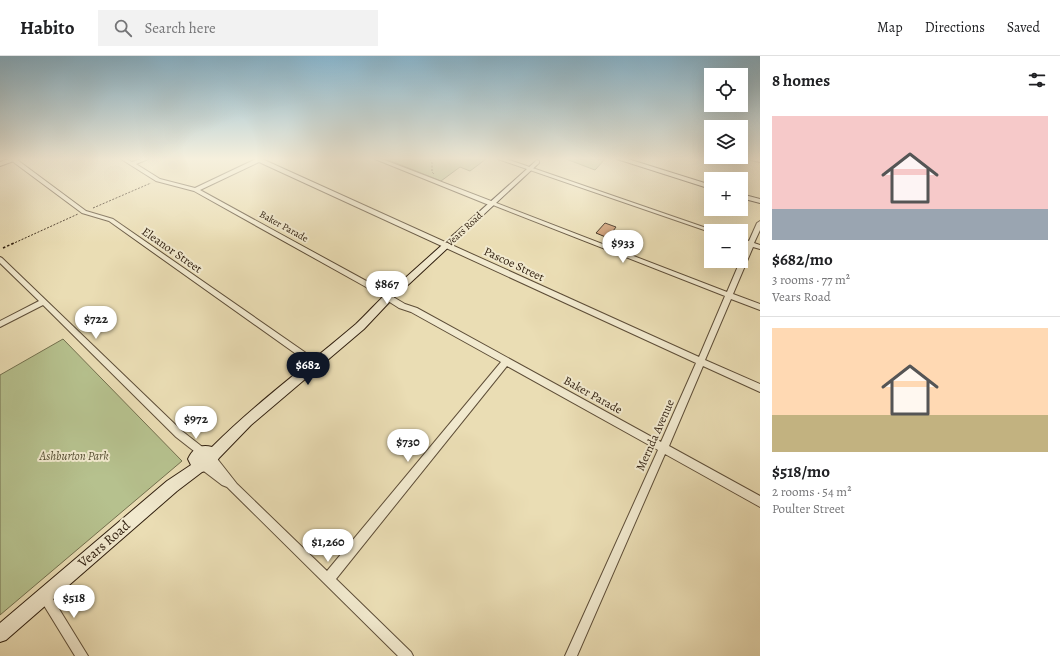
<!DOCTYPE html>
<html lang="en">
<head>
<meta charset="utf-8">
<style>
	:root { --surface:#fff; --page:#f2f2f2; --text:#202124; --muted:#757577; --line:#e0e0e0; --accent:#111827 }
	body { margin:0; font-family:Alegreya,serif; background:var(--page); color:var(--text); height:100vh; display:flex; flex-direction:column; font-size:15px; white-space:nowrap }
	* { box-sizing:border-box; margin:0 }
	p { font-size:13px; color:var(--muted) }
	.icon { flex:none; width:22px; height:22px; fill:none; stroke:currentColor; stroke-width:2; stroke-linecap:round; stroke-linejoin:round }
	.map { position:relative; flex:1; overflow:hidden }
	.details { display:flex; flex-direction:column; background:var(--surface); width:300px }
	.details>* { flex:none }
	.fabs { position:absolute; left:704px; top:12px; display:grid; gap:8px }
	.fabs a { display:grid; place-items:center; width:44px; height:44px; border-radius:0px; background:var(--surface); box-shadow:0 4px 16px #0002; font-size:20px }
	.price { position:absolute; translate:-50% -34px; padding:0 9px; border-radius:14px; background:#fff; color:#222; font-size:13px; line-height:26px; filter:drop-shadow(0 1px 2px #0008) }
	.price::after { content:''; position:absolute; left:50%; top:24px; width:12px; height:9px; margin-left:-6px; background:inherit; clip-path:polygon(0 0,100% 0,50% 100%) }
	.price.active { background:var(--accent); color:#fff }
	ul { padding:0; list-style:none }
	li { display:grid; align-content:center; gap:8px; height:212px; padding:0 12px }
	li+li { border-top:1px solid var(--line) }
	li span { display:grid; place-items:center; height:124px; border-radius:0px; color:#555 }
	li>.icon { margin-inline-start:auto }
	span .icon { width:72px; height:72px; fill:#fffc; stroke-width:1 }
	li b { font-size:17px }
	h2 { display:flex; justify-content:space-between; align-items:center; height:48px; padding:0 12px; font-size:17px }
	header { display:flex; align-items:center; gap:24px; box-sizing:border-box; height:56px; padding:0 20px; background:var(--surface); border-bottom:1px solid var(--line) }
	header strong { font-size:19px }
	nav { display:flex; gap:22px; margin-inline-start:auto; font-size:14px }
	.search { width:280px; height:36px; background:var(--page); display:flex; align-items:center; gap:10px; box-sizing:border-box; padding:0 14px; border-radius:0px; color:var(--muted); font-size:15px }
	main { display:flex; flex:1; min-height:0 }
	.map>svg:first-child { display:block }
</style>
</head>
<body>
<header>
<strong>Habito</strong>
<div class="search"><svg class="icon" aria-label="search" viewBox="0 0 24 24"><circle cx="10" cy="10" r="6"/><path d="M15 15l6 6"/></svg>Search here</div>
<nav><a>Map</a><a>Directions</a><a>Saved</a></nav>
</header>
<main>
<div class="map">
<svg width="760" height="600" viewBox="0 0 760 600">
	<rect width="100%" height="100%" fill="#eaddb4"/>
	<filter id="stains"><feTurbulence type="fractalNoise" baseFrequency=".005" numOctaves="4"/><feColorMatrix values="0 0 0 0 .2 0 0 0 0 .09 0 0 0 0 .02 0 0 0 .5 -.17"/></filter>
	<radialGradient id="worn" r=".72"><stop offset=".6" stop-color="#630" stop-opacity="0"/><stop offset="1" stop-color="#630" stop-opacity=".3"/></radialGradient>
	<!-- green -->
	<path fill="#b6c18e" stroke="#73704e" d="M386,103H486L470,115L460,111L441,125Z
		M566,103H605L595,114Z
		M63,283L182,405L0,559V319Z"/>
	<!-- building -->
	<path fill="#cf9c73" stroke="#301f0f" d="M605,167L616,171L608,182L596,177Z"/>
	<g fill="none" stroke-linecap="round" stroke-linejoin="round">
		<!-- street casing -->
		<g stroke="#5e4e38" stroke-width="2">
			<path id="street" d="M12,103H16L86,155L113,163L319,306L320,308L319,310H313L109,165L82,157L12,105Z
				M121,103H127L132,106L141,103H148L136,108L160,123L195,132L256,103H262L699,301L725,240L493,149H489L375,103H382L727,236L747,189L741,187V183L749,185L757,167L760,165V174L754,187L760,189V193L753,191L733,238L760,248V254L731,243L705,304L760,328V336L703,310L669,390L760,440V451L665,398L577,600H565L658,394L507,310L336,523L411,596L413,600H398L227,431L222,429L201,413L199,410L201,407L204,405L211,409L207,403L209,400L212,399L215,400L237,428L327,515L501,306L411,256L399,252L366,231L194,135L156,125ZM259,106L696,307L661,386L417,252L405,248L370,227L200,134Z
				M498,103H506L518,107L715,175L710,176Z
				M751,103H760V106L751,104Z
				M0,201L2,202L182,375L205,393L207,396L205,399L202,400L199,399L176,381L43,249L0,271V265L39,245L0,207Z
				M44,533L48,535L88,600H75L40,543L38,539L40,535Z"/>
		</g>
		<!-- secondary casing -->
		<g stroke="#301f0f" stroke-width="2">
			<path id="secondary" d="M8,103H19L0,110V106Z
				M617,103H628L711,129V133Z
				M537,104L539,105V107L409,228L397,238L364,273L251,369L219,402L212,413L202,416L177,435L6,584L0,586V567L167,425L191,409L188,403C193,392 201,388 212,391C257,346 308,309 356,268C372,253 385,236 403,224Z
				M741,138L760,143V147L741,142Z"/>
		</g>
		<!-- path-far1 -->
		<path stroke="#301f0f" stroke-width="1" stroke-dasharray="2 1.5" stroke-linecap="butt" d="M430,103L432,107V116L434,118
			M93,152L151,127
			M12,188L78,158"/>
		<!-- path -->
		<path stroke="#301f0f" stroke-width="1.5" stroke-dasharray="2.5 2" stroke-linecap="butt" d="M3,192L14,187"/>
		<!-- street -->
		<use href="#street" fill="#f1e9ce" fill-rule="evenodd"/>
		<!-- secondary -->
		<use href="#secondary" fill="#f1e9ce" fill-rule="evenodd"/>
	</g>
	<!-- sky -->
	<linearGradient id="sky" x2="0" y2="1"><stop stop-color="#88b7d0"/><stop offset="0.55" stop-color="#f6f0dd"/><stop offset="1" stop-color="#f6f0dd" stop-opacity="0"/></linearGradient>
	<rect width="760" height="187" fill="url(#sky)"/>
	<g text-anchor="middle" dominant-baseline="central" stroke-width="4" stroke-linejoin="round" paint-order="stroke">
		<!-- far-street labels -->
		<g font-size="10" fill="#301f0f" stroke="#f1e9ce">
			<text transform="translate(284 170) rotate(29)">Baker Parade</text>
			<text transform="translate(464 173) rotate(-43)">Vears Road</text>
		</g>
		<!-- street labels -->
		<g font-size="12" fill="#301f0f" stroke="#f1e9ce">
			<text transform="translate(172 194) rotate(35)">Eleanor Street</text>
			<text transform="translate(514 208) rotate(25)">Pascoe Street</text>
			<text transform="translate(593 339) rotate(29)">Baker Parade</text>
			<text transform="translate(655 379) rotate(-66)">Mernda Avenue</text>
		</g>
		<!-- park labels -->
		<g font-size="12" font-style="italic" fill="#585035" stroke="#f1e9ce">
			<text x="74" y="400">Ashburton Park</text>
		</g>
		<!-- near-street labels -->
		<g font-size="14" fill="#301f0f" stroke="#f1e9ce">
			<text transform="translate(104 488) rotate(-41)">Vears Road</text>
		</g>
	</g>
	<rect width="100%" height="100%" filter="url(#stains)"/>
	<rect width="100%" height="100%" fill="url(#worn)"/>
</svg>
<div class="fabs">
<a><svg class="icon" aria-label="locate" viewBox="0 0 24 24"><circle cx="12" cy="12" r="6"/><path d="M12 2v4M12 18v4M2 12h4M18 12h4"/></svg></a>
<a><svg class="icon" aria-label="layers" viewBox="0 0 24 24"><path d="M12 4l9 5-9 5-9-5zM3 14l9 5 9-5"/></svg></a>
<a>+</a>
<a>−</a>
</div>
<b class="price" style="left:623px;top:208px">$933</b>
<b class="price" style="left:387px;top:249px">$867</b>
<b class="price" style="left:96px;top:284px">$722</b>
<b class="price active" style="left:308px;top:330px">$682</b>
<b class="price" style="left:196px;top:384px">$972</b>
<b class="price" style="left:408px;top:407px">$730</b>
<b class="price" style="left:328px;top:507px">$1,260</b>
<b class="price" style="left:74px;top:563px">$518</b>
</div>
<section class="details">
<h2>8 homes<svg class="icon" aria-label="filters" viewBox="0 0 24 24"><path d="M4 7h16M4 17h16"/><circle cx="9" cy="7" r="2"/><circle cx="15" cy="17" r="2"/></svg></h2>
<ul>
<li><span style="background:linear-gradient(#f6c9c9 75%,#9aa5b1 0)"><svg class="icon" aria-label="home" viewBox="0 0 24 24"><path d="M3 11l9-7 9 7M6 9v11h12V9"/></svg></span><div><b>$682/mo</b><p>3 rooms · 77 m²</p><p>Vears Road</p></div></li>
<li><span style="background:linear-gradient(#ffd9b3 70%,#c2b280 0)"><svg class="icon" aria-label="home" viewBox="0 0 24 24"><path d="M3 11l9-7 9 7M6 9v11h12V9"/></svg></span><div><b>$518/mo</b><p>2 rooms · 54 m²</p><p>Poulter Street</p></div></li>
</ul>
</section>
</main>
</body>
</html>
